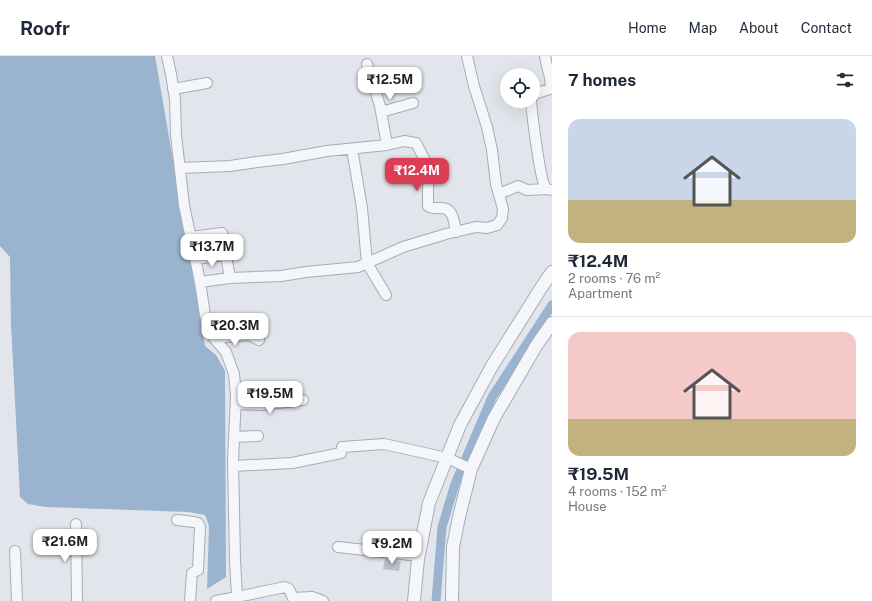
<!DOCTYPE html>
<html lang="en">
<head>
<meta charset="utf-8">
<style>
	:root { --surface:#fff; --page:#f2f2f3; --text:#1f2937; --muted:#747a83; --line:#e0e1e3; --accent:#da3d54 }
	body { margin:0; font-family:"Public Sans",sans-serif; background:var(--page); color:var(--text); height:100vh; display:flex; flex-direction:column; font-size:15px; white-space:nowrap }
	* { box-sizing:border-box; margin:0 }
	p { font-size:13px; color:var(--muted) }
	.icon { flex:none; width:22px; height:22px; fill:none; stroke:currentColor; stroke-width:2; stroke-linecap:round; stroke-linejoin:round }
	.map { position:relative; flex:1; overflow:hidden }
	.panel { display:flex; flex-direction:column; background:var(--surface); width:320px }
	.panel>* { flex:none }
	.tools { position:absolute; left:500px; top:12px; display:grid; gap:8px }
	.tools a { display:grid; place-items:center; width:40px; height:40px; border-radius:50%; background:var(--surface); box-shadow:0 4px 16px #0002; font-size:20px }
	.price { position:absolute; translate:-50% -34px; padding:0 9px; border-radius:8px; background:#fff; color:#222; font-size:13px; line-height:26px; filter:drop-shadow(0 1px 2px #0008) }
	.price::after { content:''; position:absolute; left:50%; top:24px; width:12px; height:9px; margin-left:-6px; background:inherit; clip-path:polygon(0 0,100% 0,50% 100%) }
	.price.active { background:var(--accent); color:#fff }
	ul { padding:0; list-style:none }
	li { display:grid; align-content:center; gap:8px; height:212px; padding:0 16px }
	li+li { border-top:1px solid var(--line) }
	li span { display:grid; place-items:center; height:124px; border-radius:12px; color:#555 }
	li>.icon { margin-inline-start:auto }
	span .icon { width:72px; height:72px; fill:#fffc; stroke-width:1 }
	li b { font-size:17px }
	h2 { display:flex; justify-content:space-between; align-items:center; height:48px; padding:0 16px; font-size:17px }
	header { display:flex; align-items:center; gap:24px; box-sizing:border-box; height:56px; padding:0 20px; background:var(--surface); border-bottom:1px solid var(--line) }
	header strong { font-size:19px }
	nav { display:flex; gap:22px; margin-inline-start:auto; font-size:14px }
	main { display:flex; flex:1; min-height:0 }
	.map>svg:first-child { display:block }
</style>
</head>
<body>
<header>
<strong>Roofr</strong>
<nav><a>Home</a><a>Map</a><a>About</a><a>Contact</a></nav>
</header>
<main>
<div class="map">
<svg width="552" height="545" viewBox="0 0 552 545">
	<rect width="100%" height="100%" fill="#e2e5eb"/>
	<!-- water -->
	<path fill="#9ab3ce" d="M0,0H155L205,290L216,299L225,315L226,521L207,533L209,470L205,459L189,456L46,451L28,448L20,441L11,268L10,201L0,190Z"/>
	<g fill="none" stroke-linecap="round" stroke-linejoin="round">
		<!-- canal -->
		<path stroke="#9ab3ce" stroke-width="9" d="M436,545L442,471L455,428L492,341L552,249"/>
	</g>
	<!-- building -->
	<path fill="#b8beca" d="M385,503L401,505L399,515L383,513Z"/>
	<g fill="none" stroke-linecap="round" stroke-linejoin="round">
		<!-- minor casing -->
		<g stroke="#a6acb6" stroke-width="12">
			<path id="minor" d="M167,0L171,18L175,43L176,79L184,149L200,226L205,259L208,272L214,282L226,296L234,318L236,340L233,405L235,504L237,541L216,545
				M367,8L380,50L387,89
				M173,33L207,27
				M533,40L537,37L550,33C552,25 549,18 547,10C546,7 546,3 545,0
				M531,45C532,57 540,126 546,132C549,134 549,134 552,134
				M381,56L413,47
				M352,93L362,152L367,207L386,239
				M180,112L230,110L257,106L283,103L327,95L387,89L404,85L416,87L429,112L430,119L428,131V150C432,153 434,152 440,152C453,151 454,165 456,176
				M499,138L518,130L527,134L547,133
				M191,181L222,177L230,222
				M195,203L226,199
				M200,226L230,222L281,220L306,216L358,211L403,191L446,178L476,171L487,172L497,169L502,162L503,153L496,128L492,94L487,71L474,30L467,0
				M214,282L249,279L259,284
				M236,348L261,349L303,344
				M235,381L258,380
				M234,410L292,407L341,397L342,391L384,388L447,402L471,413
				M177,464L194,466L198,467L200,471L198,514L192,517L190,545
				M76,468L77,545
				M338,491L419,500
				M15,495L17,545
				M237,541L285,531L289,533L293,542L312,541L323,545"/>
		</g>
		<!-- tertiary casing -->
		<g stroke="#a6acb6" stroke-width="14">
			<path id="tertiary" d="M414,545L418,503L429,447L460,369L492,310L541,232L552,216
				M452,545L453,491L459,461L471,413L494,362L536,290L552,267"/>
		</g>
		<!-- minor -->
		<use href="#minor" stroke="#f5f6f9" stroke-width="10"/>
		<!-- tertiary -->
		<use href="#tertiary" stroke="#f5f6f9" stroke-width="12"/>
	</g>
</svg>
<div class="tools">
<a><svg class="icon" aria-label="locate" viewBox="0 0 24 24"><circle cx="12" cy="12" r="6"/><path d="M12 2v4M12 18v4M2 12h4M18 12h4"/></svg></a>
</div>
<b class="price" style="left:390px;top:45px">₹12.5M</b>
<b class="price active" style="left:417px;top:136px">₹12.4M</b>
<b class="price" style="left:212px;top:212px">₹13.7M</b>
<b class="price" style="left:235px;top:291px">₹20.3M</b>
<b class="price" style="left:270px;top:359px">₹19.5M</b>
<b class="price" style="left:65px;top:507px">₹21.6M</b>
<b class="price" style="left:392px;top:509px">₹9.2M</b>
</div>
<section class="panel">
<h2>7 homes<svg class="icon" aria-label="filters" viewBox="0 0 24 24"><path d="M4 7h16M4 17h16"/><circle cx="9" cy="7" r="2"/><circle cx="15" cy="17" r="2"/></svg></h2>
<ul>
<li><span style="background:linear-gradient(#c9d6e8 65%,#c2b280 0)"><svg class="icon" aria-label="home" viewBox="0 0 24 24"><path d="M3 11l9-7 9 7M6 9v11h12V9"/></svg></span><div><b>₹12.4M</b><p>2 rooms · 76 m²</p><p>Apartment</p></div></li>
<li><span style="background:linear-gradient(#f6c9c9 70%,#c2b280 0)"><svg class="icon" aria-label="home" viewBox="0 0 24 24"><path d="M3 11l9-7 9 7M6 9v11h12V9"/></svg></span><div><b>₹19.5M</b><p>4 rooms · 152 m²</p><p>House</p></div></li>
</ul>
</section>
</main>
</body>
</html>
